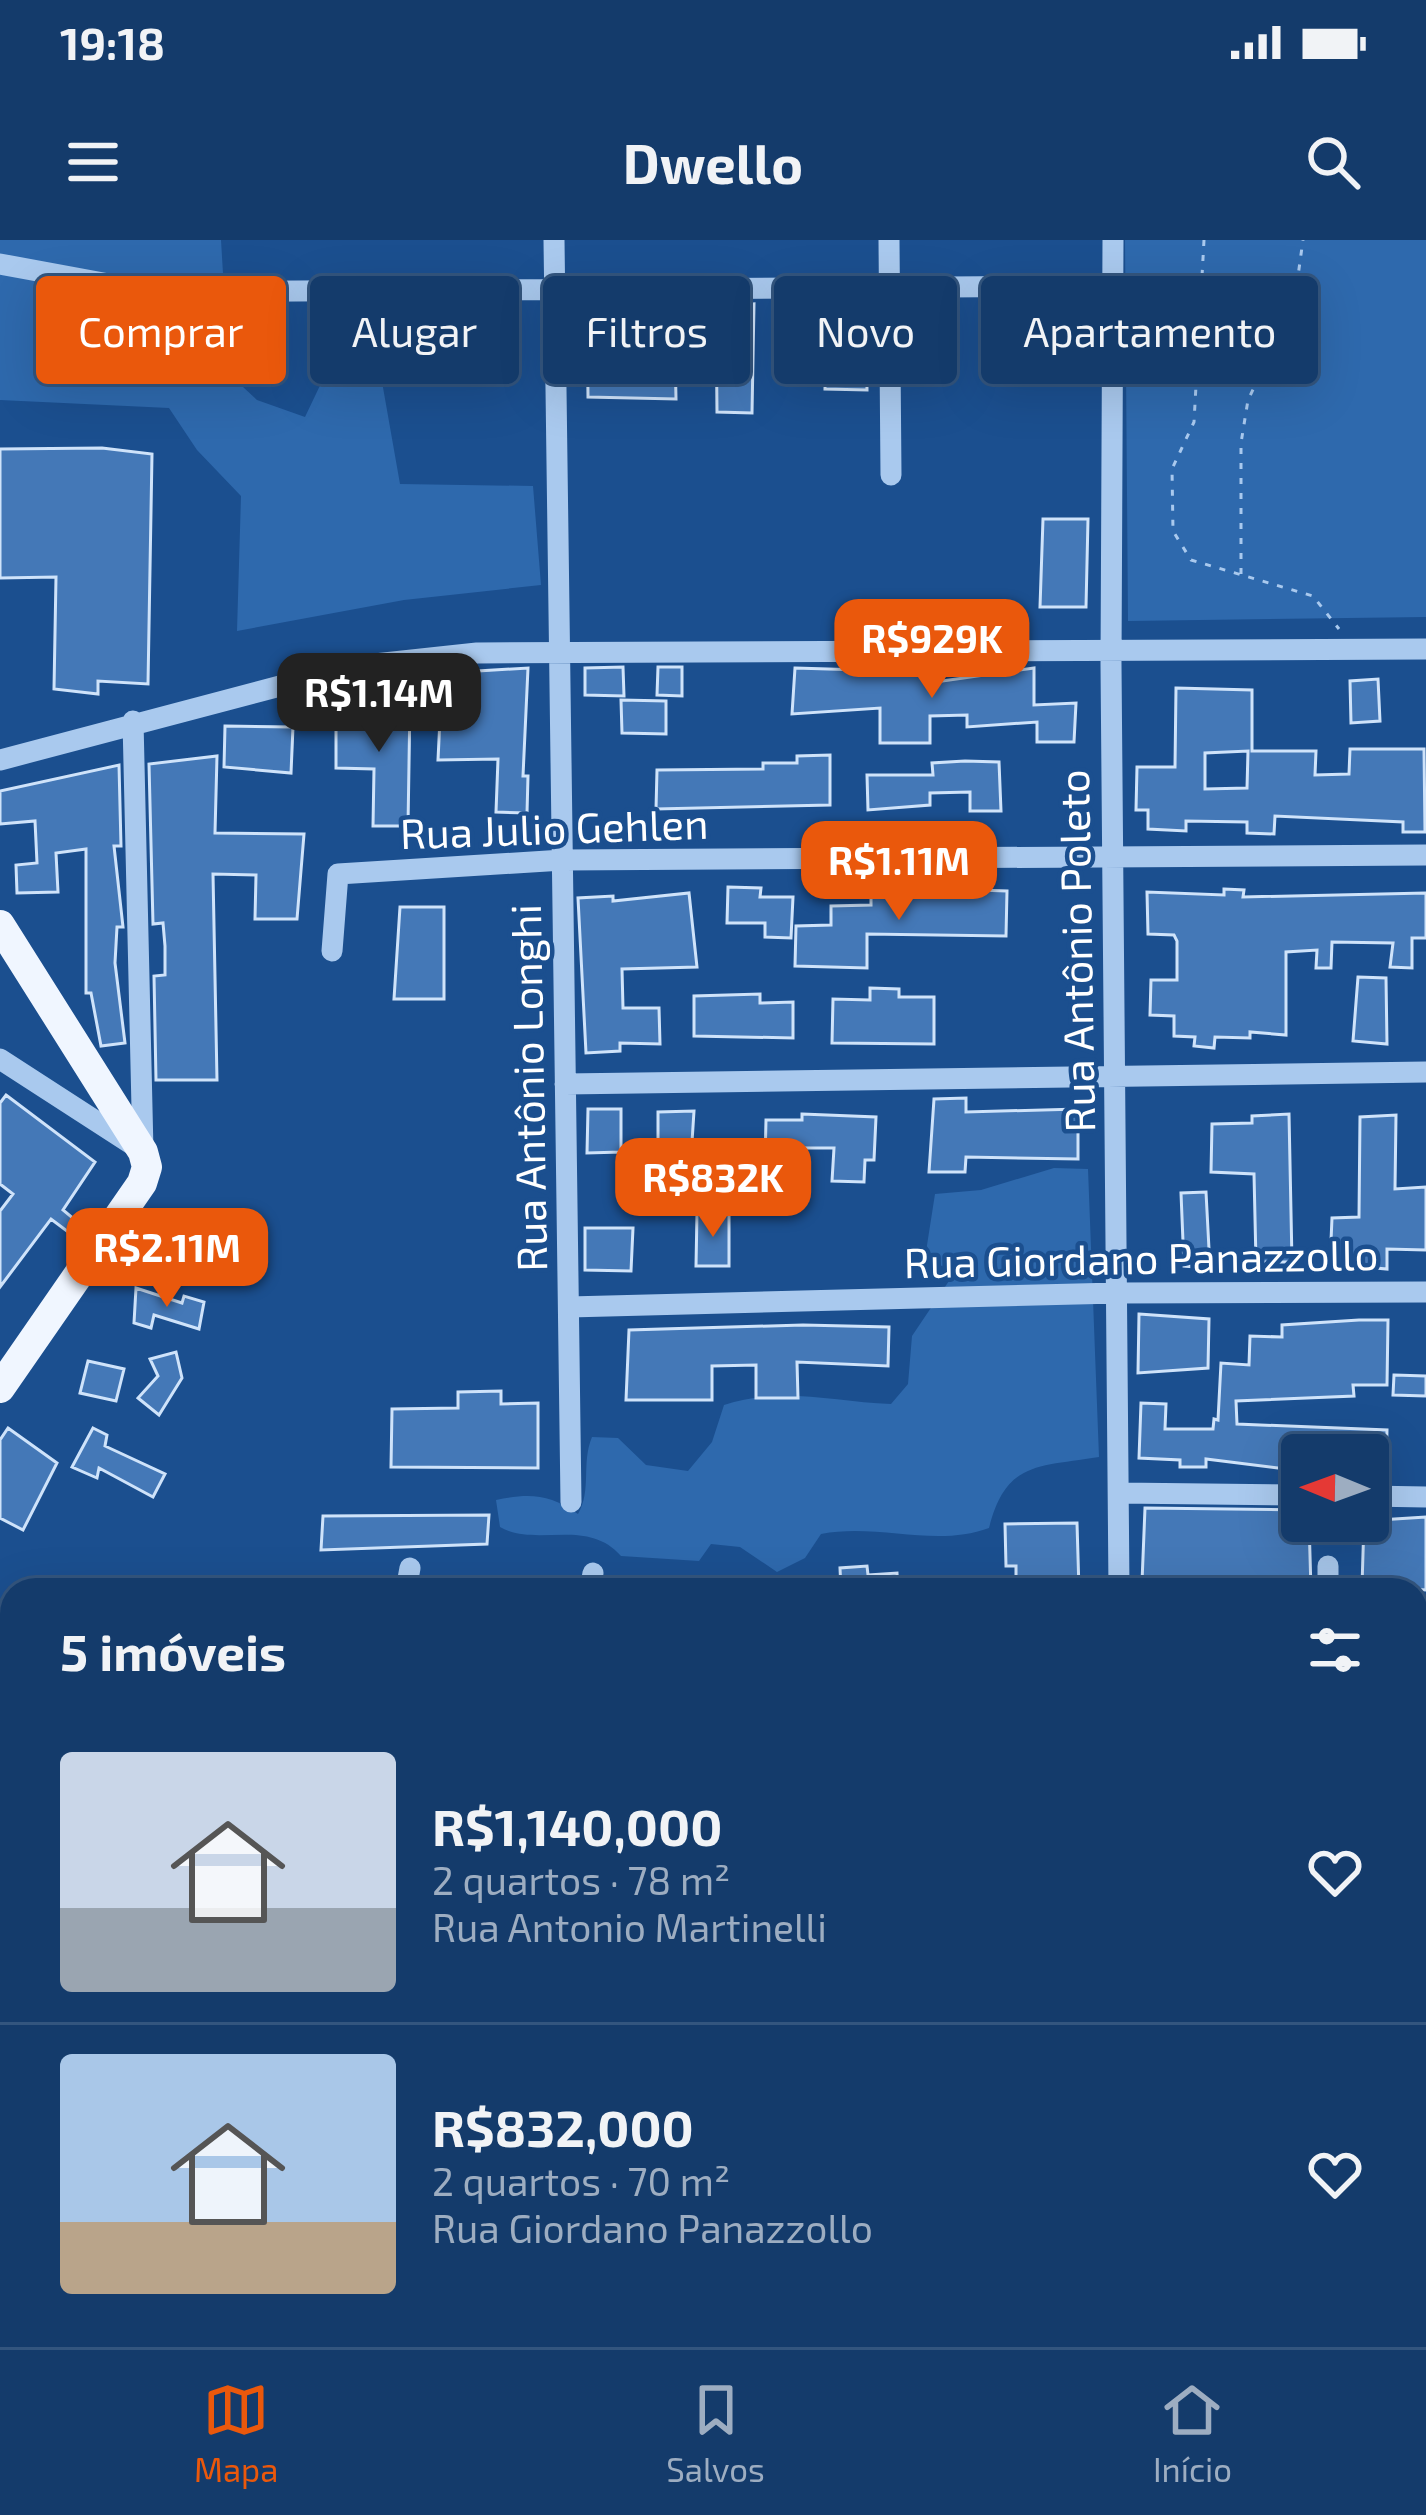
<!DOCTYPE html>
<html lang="pt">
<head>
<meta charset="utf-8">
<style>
	:root { --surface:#143b6b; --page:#1d4271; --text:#f1f3f6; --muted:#9dadc1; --line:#33557e; --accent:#ea580c }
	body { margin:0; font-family:"Exo 2",sans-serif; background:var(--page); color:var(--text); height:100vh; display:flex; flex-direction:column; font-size:45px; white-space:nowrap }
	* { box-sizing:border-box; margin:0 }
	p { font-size:39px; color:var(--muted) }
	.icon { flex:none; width:66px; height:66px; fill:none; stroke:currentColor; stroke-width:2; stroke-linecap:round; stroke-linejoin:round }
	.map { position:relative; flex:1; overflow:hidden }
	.drawer { position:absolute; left:0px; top:1338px; width:1428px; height:771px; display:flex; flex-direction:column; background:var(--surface); border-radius:36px 36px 0 0; box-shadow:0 12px 48px #0002,0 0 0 3px var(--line) }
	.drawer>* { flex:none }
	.hud { position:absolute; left:36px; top:36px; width:1356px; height:108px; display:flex; gap:24px }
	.needle { width:78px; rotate:271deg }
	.buttons { position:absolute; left:1281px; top:1194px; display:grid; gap:24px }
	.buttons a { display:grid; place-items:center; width:108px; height:108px; border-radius:12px; background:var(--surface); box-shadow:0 12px 48px #0002,0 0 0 3px var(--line); font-size:60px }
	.price { position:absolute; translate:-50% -102px; padding:0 27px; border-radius:24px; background:var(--accent); color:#fff; font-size:39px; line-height:78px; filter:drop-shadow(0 3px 6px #0008) }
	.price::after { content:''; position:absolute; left:50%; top:72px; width:36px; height:27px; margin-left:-18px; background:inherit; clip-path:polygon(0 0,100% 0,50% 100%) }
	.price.current { background:#222; color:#fff }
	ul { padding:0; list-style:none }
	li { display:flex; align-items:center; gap:36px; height:300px; padding:0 60px }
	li+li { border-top:3px solid var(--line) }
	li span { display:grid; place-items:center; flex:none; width:336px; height:240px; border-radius:12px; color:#555 }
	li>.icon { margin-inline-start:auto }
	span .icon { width:144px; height:144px; fill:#fffc; stroke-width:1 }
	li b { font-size:51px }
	h2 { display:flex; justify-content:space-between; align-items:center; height:144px; padding:0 60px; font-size:51px }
	.tag { padding:0 42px; border-radius:12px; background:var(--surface); box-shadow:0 12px 48px #0002,0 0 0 3px var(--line); font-size:42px; line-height:108px }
	.tag.current { background:var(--accent); color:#fff }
	.status { display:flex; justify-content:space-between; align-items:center; height:84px; padding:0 60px; background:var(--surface); direction:ltr }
	.status svg { height:33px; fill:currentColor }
	header { display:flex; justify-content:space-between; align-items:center; height:156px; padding:0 60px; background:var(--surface); font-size:54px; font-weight:700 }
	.menu { display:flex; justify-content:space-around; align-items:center; height:168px; border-top:3px solid var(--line); background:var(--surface); font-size:33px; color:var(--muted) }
	.menu a { display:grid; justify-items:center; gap:6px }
	.menu .current { color:var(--accent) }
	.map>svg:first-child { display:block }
</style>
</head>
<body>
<div class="status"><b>19:18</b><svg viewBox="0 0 49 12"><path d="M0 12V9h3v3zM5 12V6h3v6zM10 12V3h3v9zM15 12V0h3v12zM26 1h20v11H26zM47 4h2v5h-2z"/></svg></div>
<header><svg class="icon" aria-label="menu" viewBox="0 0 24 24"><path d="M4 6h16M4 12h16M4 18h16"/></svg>Dwello<svg class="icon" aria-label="search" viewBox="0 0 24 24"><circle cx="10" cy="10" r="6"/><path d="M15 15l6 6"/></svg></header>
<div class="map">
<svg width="1426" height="2107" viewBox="0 0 1426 2107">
	<rect width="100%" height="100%" fill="#1b4f8f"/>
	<!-- green -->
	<path fill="#2e69ad" d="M0,0H221L229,134L257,160L305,177L345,93L372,85L400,244L533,246L541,345L404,360L237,391L241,256L197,210L169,168L0,160Z
		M1125,0H1426V377L1128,381Z
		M1054,928L1088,929L1099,1217C1038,1227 1006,1221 989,1288C936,1308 878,1283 821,1294L805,1318L777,1332L740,1307L711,1304L699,1321L621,1316C587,1277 536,1308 500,1287L496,1260C530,1253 549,1254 578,1274C592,1250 581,1223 592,1197L618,1198L646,1225L688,1231L712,1202L724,1165C779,1146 834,1162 891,1164L908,1144L912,1096L955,1032L925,1018L935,954L981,950Z
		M1426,1966V2107H1098L1099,2097H1416V1968Z"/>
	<!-- building -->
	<path fill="#4478b7" stroke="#cfe3fa" stroke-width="3" fill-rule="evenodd" d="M587,64H674L676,159L588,157Z
		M754,64L752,173L717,172L716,67Z
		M826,64H866L867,150L825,149Z
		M102,208L152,214L148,444L98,441V454L54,449L56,337L0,338V209Z
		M1043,279H1088L1086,367H1040Z
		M623,427L624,456L585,455V428Z
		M658,427H682V456L657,455Z
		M528,428L523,536H528L527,573L496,572L498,519L438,520L440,479L461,478L462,432Z
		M795,428L927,432L928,443L1034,428V465L1076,463L1074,502H1037V482L967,487V475L930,476V503H880V468L792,474Z
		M1378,439L1380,481L1351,483L1350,441Z
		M1176,448L1252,450V511H1316L1315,535L1349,534L1350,509H1424L1425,592H1403V582L1275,576L1274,594L1247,593V582L1186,581V591L1148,589V570H1136L1137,527H1175ZM1248,511L1247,548L1205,549V513Z
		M621,460L666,461V494L622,493Z
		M410,462L408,586H373L374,529L336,528V470Z
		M225,486L293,487L291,533L224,527Z
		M830,515V565L656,569L657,530L763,529V523H797V516Z
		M217,516L215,593L304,594L297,679H255L256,635L213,634L217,840H156L154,736L165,735V706L163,683L153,684L149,524Z
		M965,521L999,522L1001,571H970V552L930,553V565L868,570L867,535H933L932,523Z
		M119,525L121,606H114L123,687H117L115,723L125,803L101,806L91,753H86V609L56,613L58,652L17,653L16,625L37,623L35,581L0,584V551Z
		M728,647L761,648L760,657H793L791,698L765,697V683H727Z
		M907,648L977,656V650L1007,651L1006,696L867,694V728L795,726L796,686L831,685V666L871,665V651Z
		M1224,649L1244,650L1243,657L1426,653V698H1412V728L1390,727L1393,703L1332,702L1331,728H1316L1317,710L1286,712V795L1250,792V798L1215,797L1214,808L1194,806L1195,797L1174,796V776L1150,775L1151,740H1177V701L1174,695L1148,694L1147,652L1224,655Z
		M689,653L697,727L622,729L623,768H659L660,804L620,803V811L586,813L578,658L613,656V661Z
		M400,667H444V759H394Z
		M1358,737L1386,738L1387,804L1353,801Z
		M870,748L899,749V757H934V804L832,803L833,759L870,760Z
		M760,754V763L793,762V798L694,796V756Z
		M6,855L95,922L63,970L86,989L79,1000L51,979L0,1047V971L13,954L0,944V863Z
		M966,858V872L1078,869V919L966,917L965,932H929L934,859Z
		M588,869H621V912L587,913Z
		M694,871L692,902L674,903V948L622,951V915L658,914V872Z
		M802,874L876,877L874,920H865L864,942L832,941L834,908H797V923L765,922L766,880H802Z
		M1289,874L1292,1022H1256L1254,934L1211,932L1212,884L1252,883V876Z
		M1396,875L1395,949L1426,947V1010L1387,1009V1029L1330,1024L1332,978L1359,977L1360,877Z
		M1206,952L1210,1028L1184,1026L1181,953Z
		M697,973H729V1026H696Z
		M585,988H633L631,1031L585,1030Z
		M136,1048L182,1063L184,1056L204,1062L199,1089L154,1075L151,1088L134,1083Z
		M1139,1074L1209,1079L1208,1128L1138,1133Z
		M1359,1080H1388L1387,1145H1353L1354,1156L1236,1161L1237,1184L1387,1190L1386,1232H1368V1215H1302V1231L1206,1219V1227H1180V1220L1139,1218L1141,1163L1166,1164L1165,1189H1213L1214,1179L1218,1180L1221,1123L1249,1125L1250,1096L1282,1097V1085Z
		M803,1085L889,1087L888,1126L797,1122L798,1158H756V1125L712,1126V1160H626L629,1090Z
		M176,1112L182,1138L159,1175L138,1158L158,1136L150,1119Z
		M88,1121L124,1129L116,1161L80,1153Z
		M1394,1135L1426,1136V1156L1393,1155Z
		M501,1151V1164L538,1163V1228L391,1227L392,1169L458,1168V1152Z
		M8,1188L57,1223L23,1290L0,1278V1200Z
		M93,1188L107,1195L105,1206L165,1234L153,1257L99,1228L97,1238L72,1227Z
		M1145,1268L1302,1270V1281H1309L1311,1350H1147V1342H1142Z
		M489,1275L487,1304L321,1310L323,1276Z
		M1426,1277V1350L1362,1346L1364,1281Z
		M1077,1283L1079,1350H1016V1326H1006L1005,1284Z
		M867,1326L868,1335L897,1333L898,1350H841L840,1328Z"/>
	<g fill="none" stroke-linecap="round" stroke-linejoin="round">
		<!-- path -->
		<path stroke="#a9c9ee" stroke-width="3" stroke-dasharray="6 9" stroke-linecap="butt" d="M1204,0L1194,182L1172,229L1173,291L1191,320L1313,356L1339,389
			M1241,334V203L1248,160L1294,65L1303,0"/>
		<!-- minor -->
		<path stroke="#a9c9ee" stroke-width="21" d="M554,0L571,1262
			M889,0L891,235
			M1113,0L1111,424L1119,1350
			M0,24L152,52L1115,46
			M133,481L143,911
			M0,520L356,426L477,413L1426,409
			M332,711L338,634L563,620L1426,615
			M0,819L136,907
			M565,844L1426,832
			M569,1067L1117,1053L1426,1052
			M1120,1253L1302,1255
			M1368,1256L1426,1257
			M406,1350L410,1328
			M590,1350L593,1333
			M1328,1350V1326
			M0,1378L12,1416
			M0,1651L12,1648
			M0,2071L12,2074
			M248,2097L252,2107
			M485,2097V2107
			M955,2097V2107"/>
		<!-- major -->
		<path stroke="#f0f6ff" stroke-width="30" d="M0,685L143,912L147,927L142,943L0,1148
			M0,1921L12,1961
			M1416,1921L1426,1917
			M53,2097L56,2107"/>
	</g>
	<g text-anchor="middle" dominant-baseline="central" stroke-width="9" stroke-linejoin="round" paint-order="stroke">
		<!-- street labels -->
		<g font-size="42" fill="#fff" stroke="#1b4f8f">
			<text transform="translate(554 587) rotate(-2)">Rua Julio Gehlen</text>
			<text transform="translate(1075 711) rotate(-91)">Rua Antônio Poleto</text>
			<text transform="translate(527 848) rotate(-91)">Rua Antônio Longhi</text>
			<text transform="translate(1141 1017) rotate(-1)">Rua Giordano Panazzollo</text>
		</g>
	</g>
</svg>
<div class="buttons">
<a><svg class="needle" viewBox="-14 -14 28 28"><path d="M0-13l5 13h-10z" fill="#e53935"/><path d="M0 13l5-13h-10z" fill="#9dadc1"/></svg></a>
</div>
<b class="price" style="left:932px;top:461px">R$929K</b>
<b class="price current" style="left:379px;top:515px">R$1.14M</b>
<b class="price" style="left:899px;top:683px">R$1.11M</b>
<b class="price" style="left:713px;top:1000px">R$832K</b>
<b class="price" style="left:167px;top:1070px">R$2.11M</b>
<div class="hud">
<a class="tag current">Comprar</a>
<a class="tag">Alugar</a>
<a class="tag">Filtros</a>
<a class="tag">Novo</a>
<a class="tag">Apartamento</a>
</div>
<section class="drawer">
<h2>5 imóveis<svg class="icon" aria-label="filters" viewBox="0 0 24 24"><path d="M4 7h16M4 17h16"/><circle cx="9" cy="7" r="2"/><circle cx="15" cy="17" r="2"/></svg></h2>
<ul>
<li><span style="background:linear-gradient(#c9d6e8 65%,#9aa5b1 0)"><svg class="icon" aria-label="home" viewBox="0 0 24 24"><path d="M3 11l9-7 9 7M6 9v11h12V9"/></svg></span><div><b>R$1,140,000</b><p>2 quartos · 78 m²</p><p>Rua Antonio Martinelli</p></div><svg class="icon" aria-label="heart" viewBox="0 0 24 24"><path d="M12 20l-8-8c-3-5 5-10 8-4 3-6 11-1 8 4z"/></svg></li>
<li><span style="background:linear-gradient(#a9c7e8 70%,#b9a48a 0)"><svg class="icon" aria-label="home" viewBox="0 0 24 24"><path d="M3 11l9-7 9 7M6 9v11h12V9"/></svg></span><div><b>R$832,000</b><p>2 quartos · 70 m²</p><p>Rua Giordano Panazzollo</p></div><svg class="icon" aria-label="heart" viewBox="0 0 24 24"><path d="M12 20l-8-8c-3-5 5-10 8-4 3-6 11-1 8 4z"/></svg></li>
</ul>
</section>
</div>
<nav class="menu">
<a class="current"><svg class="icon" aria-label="map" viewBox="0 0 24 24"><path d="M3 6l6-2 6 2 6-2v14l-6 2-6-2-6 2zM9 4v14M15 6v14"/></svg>Mapa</a>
<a><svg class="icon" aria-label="saved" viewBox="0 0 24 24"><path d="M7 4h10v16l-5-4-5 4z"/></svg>Salvos</a>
<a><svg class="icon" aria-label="home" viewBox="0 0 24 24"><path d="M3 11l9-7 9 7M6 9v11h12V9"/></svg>Início</a>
</nav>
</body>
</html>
